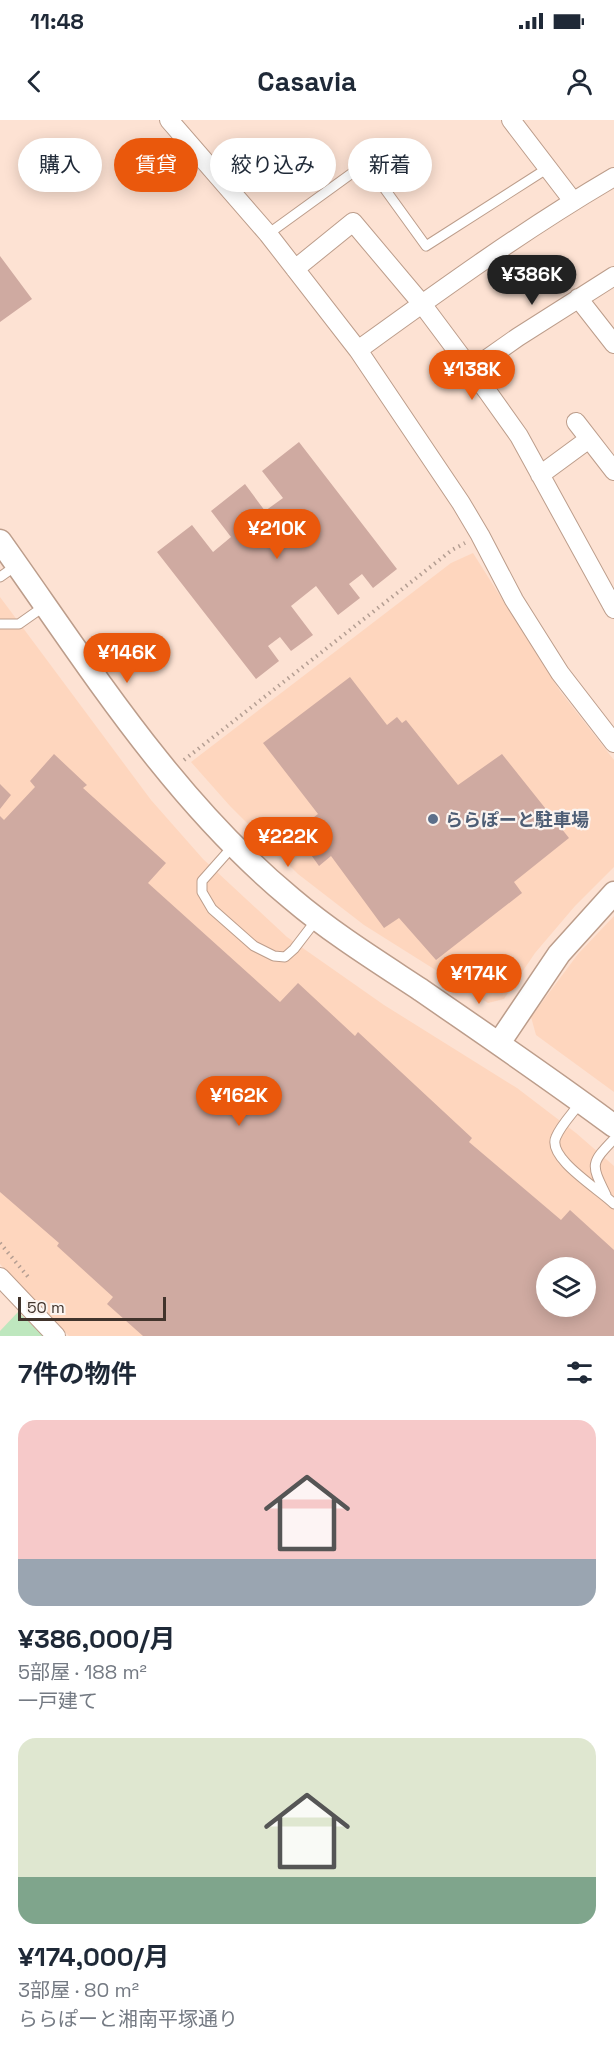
<!DOCTYPE html>
<html lang="ja">
<head>
<meta charset="utf-8">
<style>
	:root { --surface:#fff; --page:#f2f2f3; --text:#1f2937; --muted:#747a83; --accent:#ea580c }
	body { margin:0; font-family:"Space Grotesk","Noto Sans JP",sans-serif; background:var(--page); color:var(--text); height:100vh; display:flex; flex-direction:column; font-size:22px; white-space:nowrap }
	* { box-sizing:border-box; margin:0 }
	p { font-size:20px; color:var(--muted) }
	.icon { flex:none; width:33px; height:33px; fill:none; stroke:currentColor; stroke-width:2; stroke-linecap:round; stroke-linejoin:round }
	.map { position:relative; height:1216px; overflow:hidden }
	.sheet { display:flex; flex-direction:column; background:var(--surface); flex:1 }
	.sheet>* { flex:none }
	.top-card { position:absolute; left:18px; top:18px; width:579px; height:54px; display:flex; gap:12px }
	.fabs { position:absolute; left:536px; top:1137px; display:grid; gap:12px }
	.fabs a { display:grid; place-items:center; width:60px; height:60px; border-radius:50%; background:var(--surface); box-shadow:0 3px 15px #0003; font-size:30px }
	.scale { position:absolute; left:18px; bottom:15px; width:148px; box-sizing:border-box; padding-left:6px; border:3px solid #41342c; border-top:0; font-size:16px; line-height:21px; white-space:nowrap; color:#41342c; -webkit-text-stroke:4px #fbf4f0; paint-order:stroke }
	.price { position:absolute; translate:-50% -51px; padding:0 14px; border-radius:21px; background:var(--accent); color:#fff; font-size:20px; line-height:39px; filter:drop-shadow(0 2px 3px #0008) }
	.price::after { content:''; position:absolute; left:50%; top:36px; width:18px; height:14px; margin-left:-9px; background:inherit; clip-path:polygon(0 0,100% 0,50% 100%) }
	.price.active { background:#222; color:#fff }
	ul { padding:0; list-style:none }
	li { display:grid; align-content:center; gap:12px; height:318px; padding:0 18px }
	li span { display:grid; place-items:center; height:186px; border-radius:18px; color:#555 }
	li>.icon { margin-inline-start:auto }
	span .icon { width:108px; height:108px; fill:#fffc; stroke-width:1 }
	li b { font-size:26px }
	h2 { display:flex; justify-content:space-between; align-items:center; height:72px; padding:0 18px; font-size:26px }
	.tag { padding:0 21px; border-radius:27px; background:var(--surface); box-shadow:0 3px 15px #0003; font-size:21px; line-height:54px }
	.tag.active { background:var(--accent); color:#fff }
	.status { display:flex; justify-content:space-between; align-items:center; height:42px; padding:0 30px; background:var(--surface); direction:ltr }
	.status svg { height:16px; fill:currentColor }
	header { display:flex; justify-content:space-between; align-items:center; height:78px; padding:0 18px; background:var(--surface); font-size:27px; font-weight:700 }
	.map>svg:first-child { display:block }
</style>
</head>
<body>
<div class="status"><b>11:48</b><svg viewBox="0 0 49 12"><path d="M0 12V9h3v3zM5 12V6h3v6zM10 12V3h3v9zM15 12V0h3v12zM26 1h20v11H26zM47 4h2v5h-2z"/></svg></div>
<header><svg class="icon" aria-label="back" viewBox="0 0 24 24"><path d="M15 5l-7 7 7 7"/></svg>Casavia<svg class="icon" aria-label="person" viewBox="0 0 24 24"><circle cx="12" cy="8" r="4"/><path d="M4 21q1-7 8-7t8 7"/></svg></header>
<div class="map">
<svg width="614" height="1216" viewBox="0 0 614 1216">
	<rect width="100%" height="100%" fill="#fde2d3"/>
	<!-- built -->
	<path fill="#fed6be" fill-rule="evenodd" d="M473,433L560,571L614,640V747L575,786L535,833L504,879L488,883L364,805L298,754L230,686L191,642L451,443Z
		M0,477L151,680L203,739L287,817L384,885L517,968L576,1013L614,1046V1216H69L20,1168L0,1144ZM546,1148H585V1186H546Z
		M614,796V972L536,915L531,897L578,834Z"/>
	<!-- green -->
	<path fill="#bee7be" d="M18,1192L44,1216H0V1211Z"/>
	<!-- building -->
	<path fill="#cfaaa1" fill-rule="evenodd" d="M0,136L32,179L0,202Z
		M299,322L397,449L373,468L362,454L349,464L360,478L338,495L316,466L291,486L313,515L291,531L280,517L268,526L279,541L256,559L157,432L192,405L213,432L231,417L211,391L245,364L265,391L283,378L262,351Z
		M350,557L387,605L397,597L402,603L406,600L458,665L502,634L569,718L514,762L522,773L436,840L399,798L384,808L331,736L319,746L309,732L320,725L306,703L318,694L263,623Z
		M54,634L87,665L83,668L166,743L148,763L280,882L298,863L355,916L358,912L472,1018L469,1022L561,1100L570,1090L614,1130V1216H143L107,1184L113,1177L57,1126L59,1123L0,1072V696L4,700L35,667L30,661ZM546,1148H585V1186H546Z
		M0,664L11,675L0,689Z"/>
	<g fill="none" stroke-linecap="round" stroke-linejoin="round">
		<!-- service casing -->
		<g stroke="#bc9d8b" stroke-width="11">
			<path id="service" d="M268,114L366,43L426,126L548,48
				M0,457L17,445
				M0,504H19L46,485
				M234,725L202,761V772L212,789L254,826L274,836L285,837L294,829L317,799
				M580,983C572,994 561,1005 556,1017C546,1038 602,1071 614,1084
				M606,1075C591,1044 590,1044 614,1019"/>
		</g>
		<!-- minor casing -->
		<g stroke="#bc9d8b" stroke-width="20">
			<path id="minor" d="M169,0L268,114L358,230L461,383L480,415L514,480L560,553L614,623
				M511,0L573,81
				M295,149L353,102L422,184L487,271L519,316L614,489
				M578,178L614,224
				M358,230C441,170 525,109 614,57
				M471,250L518,217L614,156
				M576,302L614,351
				M540,355L589,319
				M0,1157L56,1216"/>
		</g>
		<!-- tertiary casing -->
		<g stroke="#bc9d8b" stroke-width="25">
			<path id="tertiary" d="M0,421C89,546 172,680 292,779C332,813 377,841 421,870C486,915 551,959 614,1006
				M499,923L559,834L614,773"/>
		</g>
		<!-- path -->
		<path stroke="#b49e92" stroke-width="4" stroke-dasharray="1.5 4.5" stroke-linecap="butt" d="M184,640L452,430L465,423
			M0,1123L29,1158"/>
		<!-- service -->
		<use href="#service" stroke="#fff" stroke-width="9"/>
		<!-- minor -->
		<use href="#minor" stroke="#fff" stroke-width="18"/>
		<!-- tertiary -->
		<use href="#tertiary" stroke="#fff" stroke-width="22"/>
	</g>
	<!-- markers -->
	<circle fill="#5c6f8a" stroke="#fbf4f0" stroke-width="2" cx="433" cy="699" r="6"/>
	<g text-anchor="middle" dominant-baseline="central" stroke-width="4.5" stroke-linejoin="round" paint-order="stroke">
		<!-- service labels -->
		<g font-size="18" font-weight="bold" fill="#4e5e75" stroke="#fbf4f0" text-anchor="start">
			<text x="445" y="699">ららぽーと駐車場</text>
		</g>
	</g>
</svg>
<div class="fabs">
<a><svg class="icon" aria-label="layers" viewBox="0 0 24 24"><path d="M12 4l9 5-9 5-9-5zM3 14l9 5 9-5"/></svg></a>
</div>
<div class="scale">50 m</div>
<b class="price active" style="left:532px;top:186px">¥386K</b>
<b class="price" style="left:472px;top:281px">¥138K</b>
<b class="price" style="left:277px;top:440px">¥210K</b>
<b class="price" style="left:127px;top:564px">¥146K</b>
<b class="price" style="left:288px;top:748px">¥222K</b>
<b class="price" style="left:479px;top:885px">¥174K</b>
<b class="price" style="left:239px;top:1007px">¥162K</b>
<div class="top-card">
<a class="tag">購入</a>
<a class="tag active">賃貸</a>
<a class="tag">絞り込み</a>
<a class="tag">新着</a>
</div>
</div>
<section class="sheet">
<h2>7件の物件<svg class="icon" aria-label="filters" viewBox="0 0 24 24"><path d="M4 7h16M4 17h16"/><circle cx="9" cy="7" r="2"/><circle cx="15" cy="17" r="2"/></svg></h2>
<ul>
<li><span style="background:linear-gradient(#f6c9c9 75%,#9aa5b1 0)"><svg class="icon" aria-label="home" viewBox="0 0 24 24"><path d="M3 11l9-7 9 7M6 9v11h12V9"/></svg></span><div><b>¥386,000/月</b><p>5部屋 · 188 m²</p><p>一戸建て</p></div></li>
<li><span style="background:linear-gradient(#dfe7d0 75%,#7fa58c 0)"><svg class="icon" aria-label="home" viewBox="0 0 24 24"><path d="M3 11l9-7 9 7M6 9v11h12V9"/></svg></span><div><b>¥174,000/月</b><p>3部屋 · 80 m²</p><p>ららぽーと湘南平塚通り</p></div></li>
</ul>
</section>
</body>
</html>
